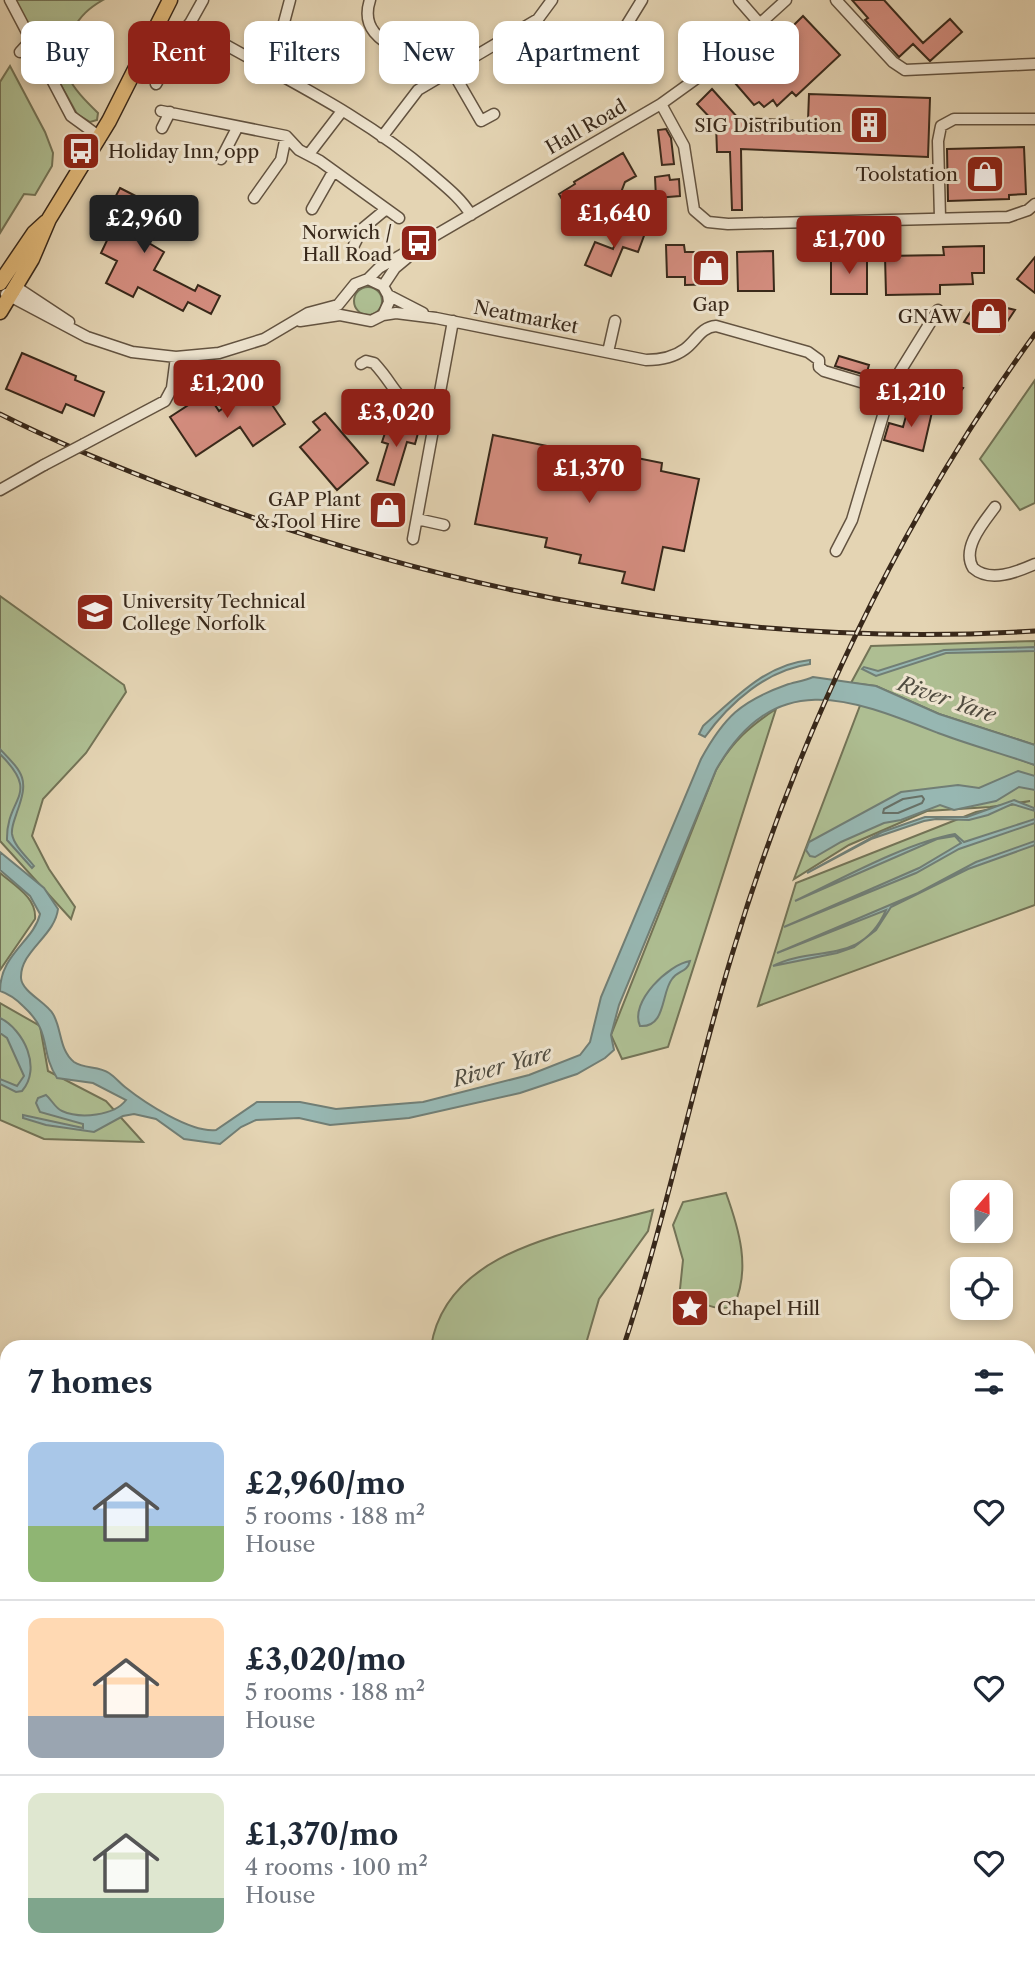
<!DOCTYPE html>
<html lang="en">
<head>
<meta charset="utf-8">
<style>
	:root { --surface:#fff; --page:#f6f6f7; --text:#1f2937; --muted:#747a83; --line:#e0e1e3; --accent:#8f2418 }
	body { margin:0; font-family:"Libre Caslon Text",serif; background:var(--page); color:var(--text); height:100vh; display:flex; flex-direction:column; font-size:26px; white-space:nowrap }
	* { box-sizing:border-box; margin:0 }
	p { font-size:23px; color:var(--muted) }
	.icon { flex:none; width:38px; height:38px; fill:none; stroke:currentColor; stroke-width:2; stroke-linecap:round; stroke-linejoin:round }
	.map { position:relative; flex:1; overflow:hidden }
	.sheet { position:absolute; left:0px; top:1340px; width:1036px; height:625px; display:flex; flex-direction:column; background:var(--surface); border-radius:21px 21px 0 0; box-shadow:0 4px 10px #0003 }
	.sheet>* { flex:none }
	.banner { position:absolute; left:21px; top:21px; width:994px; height:63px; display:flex; gap:14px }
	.needle { width:46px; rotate:20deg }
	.controls { position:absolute; left:950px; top:1180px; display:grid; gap:14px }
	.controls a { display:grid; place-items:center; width:63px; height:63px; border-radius:14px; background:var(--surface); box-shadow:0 4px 10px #0003; font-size:35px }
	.price { position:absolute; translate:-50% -60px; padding:0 16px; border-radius:7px; background:var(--accent); color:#fff; font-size:23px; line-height:46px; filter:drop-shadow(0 2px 4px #0008) }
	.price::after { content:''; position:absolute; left:50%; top:42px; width:21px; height:16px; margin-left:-10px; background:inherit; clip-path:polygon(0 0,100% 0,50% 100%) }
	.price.selected { background:#222; color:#fff }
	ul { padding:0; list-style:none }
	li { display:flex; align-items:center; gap:21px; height:175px; padding:0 28px }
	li+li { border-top:2px solid var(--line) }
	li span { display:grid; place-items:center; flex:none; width:196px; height:140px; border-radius:14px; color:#555 }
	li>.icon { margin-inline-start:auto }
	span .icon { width:84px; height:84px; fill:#fffc; stroke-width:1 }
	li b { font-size:30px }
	h2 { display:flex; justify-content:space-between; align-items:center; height:84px; padding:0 28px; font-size:30px }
	.chip { padding:0 24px; border-radius:14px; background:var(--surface); box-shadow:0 4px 10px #0003; font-size:24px; line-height:63px }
	.chip.selected { background:var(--accent); color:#fff }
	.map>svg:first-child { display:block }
</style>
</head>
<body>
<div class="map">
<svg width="1035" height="1964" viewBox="0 0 1035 1964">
	<rect width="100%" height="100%" fill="#e4d4b3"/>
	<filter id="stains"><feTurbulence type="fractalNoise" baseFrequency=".00286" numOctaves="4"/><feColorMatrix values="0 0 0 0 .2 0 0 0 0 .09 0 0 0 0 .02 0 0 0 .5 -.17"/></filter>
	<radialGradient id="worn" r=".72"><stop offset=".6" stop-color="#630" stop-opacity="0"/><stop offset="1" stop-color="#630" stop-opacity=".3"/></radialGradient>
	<!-- green -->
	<path fill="#aebe92" stroke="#737356" stroke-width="2" d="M14,0H103C89,8 80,16 72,31C53,67 72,88 98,113L97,120L90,122L77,114Z
		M10,66L45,132L53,153L52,166L35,195L24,194L0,233V82Z
		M354 301a14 14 0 1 1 28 0a14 14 0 1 1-28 0Z
		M1035,380V503L1020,510L980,459Z
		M0,596L124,685L126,692L86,753L43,799L32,836L49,869L75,907L71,919L0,841Z
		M1035,641V745L939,714L876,686L851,683L871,646Z
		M861,703L1035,765V905L758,1006L796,883L976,812L1030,801L990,807L927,811L849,845L794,879Z
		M776,709L668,1047L622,1059L611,1035L716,770C732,742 750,726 776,709Z
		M0,873C15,886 37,898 35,919L0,970Z
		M0,1003L40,1026L48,1071L106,1101L143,1142L44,1139L0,1120Z
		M726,1193C739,1229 751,1269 734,1305C716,1315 695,1299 680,1289L683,1260L673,1225L683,1202Z
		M653,1210L648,1231L599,1299L585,1347H431C446,1248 573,1233 653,1210Z"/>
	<!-- water -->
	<path fill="#97b7b2" stroke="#717e75" stroke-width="2" d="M1035,647V651L946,653L876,676L862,669L864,667L878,671L944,650Z
		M810,660V664C767,670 730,702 705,737L699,734L703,726C735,698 766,664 810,660Z
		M813,677L876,686L939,714L1035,745V765C1003,754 970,745 938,733C850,698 774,667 716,770L619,1005L611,1035L614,1050L605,1058L577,1074L520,1093L409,1118L330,1125L299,1118L256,1120L241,1127L220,1144L184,1139L156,1119L134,1114L123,1116L94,1132L46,1125L23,1118V1115L83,1128V1124L40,1112L36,1103L38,1098L46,1095C52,1100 55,1108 62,1111C80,1119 114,1116 126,1100L93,1083L57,1078C39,1050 53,1033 23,1006C16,999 9,994 0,991C0,954 34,941 40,914L30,896L0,870V852L44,888L58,909C55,936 20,951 21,978C22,992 46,1002 53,1014C62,1029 59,1050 74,1062C84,1069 99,1066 109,1073C115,1077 120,1083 125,1087C145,1103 191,1133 216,1130L257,1102H300L336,1109L423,1102L529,1075L580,1055L590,1042L601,997L701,759C724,717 741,701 786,685C795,682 804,681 813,677Z
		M0,749C24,774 29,779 17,812C15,819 11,827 12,834C14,846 27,857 34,866L32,868L7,840C6,796 42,796 0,754Z
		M1018,771L1035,776V790L1019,787L996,801L954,810L940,805L901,820L884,823L841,842L815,857L810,856L806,850L809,842L901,792L958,785L979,788Z
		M1014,800L1034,808L1035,811L1012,804L988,815L969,820L936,819L924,821L871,839L807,873L882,832L925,817H967Z
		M1035,819V823L959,849L916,873L784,927L919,868L961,843L955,836L937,839L795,901C839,880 908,842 955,834L964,842Z
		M1035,841V845L968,869L891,907L876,930L854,947L837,953L773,966C813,945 862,966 886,910L777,953L918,893L976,862Z
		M690,961C687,973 678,970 672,979C661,993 666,1028 640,1026C629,1002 669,964 690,961Z
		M0,1018C24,1030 42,1068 22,1091L16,1092L0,1084V1079L17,1086L24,1076L7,1038L0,1033Z"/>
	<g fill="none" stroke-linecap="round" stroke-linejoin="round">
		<!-- shore -->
		<path stroke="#687066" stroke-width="2" d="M922,796L924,799L922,803L898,813H883L884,809L903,799Z"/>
	</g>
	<!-- building -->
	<path fill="#d48d7f" stroke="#38281a" stroke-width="2" d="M852,0H884L923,43L950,19L962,32L930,61L913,44L899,57L865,20L868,18Z
		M803,16L840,55L796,96L792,92L777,106L773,100L764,107L759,102L754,105L735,83Z
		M712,89L738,118L808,121L809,94L930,98L928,157L741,149L742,210H732L730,152H717L716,124L697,104Z
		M666,129L671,138L674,164L662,165L658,130Z
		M1024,147L1026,194L1009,195V199L948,201L947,149Z
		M623,153L636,176L625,182L615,208L606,205L604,210L596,207L592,220L574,213L579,200L563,201L559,194L575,184L574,182Z
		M669,175L670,180L679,179L680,196L656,198L655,177Z
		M120,188L165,211L149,243L164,252L154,270L195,291L198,285L220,296L211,314L188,302L183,311L138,287L133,297L106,283L117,261L101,253L111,232L100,226Z
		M623,224L645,233L638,252L623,247L611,276L585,265L595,242L613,249Z
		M666,245H684L685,252H719L720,284L685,285V277H667Z
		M984,246V273H972L973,284L940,285V294L886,295L885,256L944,255L943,247Z
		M773,251L774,291H738L737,252Z
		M831,257H867V294H831Z
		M1035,257V293L1017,279Z
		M991,304L1015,310L999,334L964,322L975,305L988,309Z
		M22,353L76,376L75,380L104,392L94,416L66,404L62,413L6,389Z
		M839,356L869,365L866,375L835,366Z
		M926,376L963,388L953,402L916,391Z
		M258,384L285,424L253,446L240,427L196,456L170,417L207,393L219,411Z
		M909,405L932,412L923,451L884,440L889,423L903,427Z
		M325,413L368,463L337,490L300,447L320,430L313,422Z
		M398,419L420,426L415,444L407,442L394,485L377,480L388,444L382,442L387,427L395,430Z
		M493,435L601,457L602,451L662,463L661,471L699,479L684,551L663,547L654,590L622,583L625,572L579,563L581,555L545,547L547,538L475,524Z"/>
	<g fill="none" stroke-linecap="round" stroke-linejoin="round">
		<!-- minor casing -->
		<g stroke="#635340" stroke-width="13">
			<path id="minor" d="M10,0L71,116L100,137
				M370,0C355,45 414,48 434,79
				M739,0L760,24
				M836,0L893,62L905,70L1035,64
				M189,24C270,72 359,111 430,173C445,186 461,198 471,215
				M525,27L556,77L568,71
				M637,33L626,26L642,0
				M20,52L30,41
				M264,67L282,30L290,0
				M451,69L481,121L494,114
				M156,84L203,0
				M661,104L684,146L694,210L708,222L728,224L1008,217L1028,210L1035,204
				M161,111L286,136L299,150L320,161L399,218
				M162,128L170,112
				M382,137L418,90L538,19L552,0
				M309,154L342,111
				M221,159L237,128
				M254,198L281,160L286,136
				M312,209L333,172
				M940,218L938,141L941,126L954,119H1035
				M354,245L362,229L385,210
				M383,286L395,268L407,258
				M16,287L69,322
				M6,294L87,337L132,352L176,357L219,353L264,339L308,313L338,305L355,284L368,279L379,268L661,104L711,68L786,0
				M388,295L423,313
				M383,315L396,313L436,318L646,360C660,360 673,358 685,349C696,341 701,327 716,326L808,352L819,360V367L824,371L874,386L886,394
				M300,321L340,315L371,321L383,315L389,302L388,295L383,286L368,279
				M608,352L615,321
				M361,364L366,361L374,363C401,392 392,403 437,412
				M84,444L165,401L172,388L176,357
				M0,490L44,465
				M995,507C984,522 961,548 973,568C990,583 1017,572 1035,564
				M417,519L444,525
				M413,539L453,321
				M836,551L852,520L887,402L886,394L938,310
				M0,1743L7,1744
				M475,1958L485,1964"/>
		</g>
		<!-- highway casing -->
		<g stroke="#38281a" stroke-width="17">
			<path id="highway" d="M0,283L34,233L46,222
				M0,312L32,259L49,219L109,121L170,0
				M1029,1443L1035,1442
				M1029,1459L1035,1457
				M0,1680L7,1679
				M0,1696L7,1694"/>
		</g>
		<!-- minor -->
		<use href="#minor" stroke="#ede3ce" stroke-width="10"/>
		<!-- highway -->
		<use href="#highway" stroke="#e2ba7a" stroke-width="14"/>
		<!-- rail casing -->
		<g stroke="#38281a" stroke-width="5">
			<path id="rail" d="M0,414C61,445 124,470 188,494C457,596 746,649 1035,631
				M623,1348C666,1219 692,1087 731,958C796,738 900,519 1035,334
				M305,1964L309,1958"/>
		</g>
		<!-- rail -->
		<use href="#rail" stroke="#ede3ce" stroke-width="2.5" stroke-dasharray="8" stroke-linecap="butt"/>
		<!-- minor-bridge casing -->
		<g stroke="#635340" stroke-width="13" stroke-linecap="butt">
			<path id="minor-bridge" d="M44,465L84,444"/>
		</g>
		<!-- minor-bridge -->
		<use href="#minor-bridge" stroke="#ede3ce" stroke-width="10"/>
	</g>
	<!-- icons -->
	<defs>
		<g id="building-square" transform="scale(2.0125)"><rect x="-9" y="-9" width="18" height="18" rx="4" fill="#8f2418" stroke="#ede3ce"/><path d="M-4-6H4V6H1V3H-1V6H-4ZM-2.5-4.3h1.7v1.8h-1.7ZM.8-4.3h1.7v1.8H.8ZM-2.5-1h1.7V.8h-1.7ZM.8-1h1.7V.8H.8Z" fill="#fff"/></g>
		<g id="bus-square" transform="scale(2.0125)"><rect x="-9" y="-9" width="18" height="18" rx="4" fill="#8f2418" stroke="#ede3ce"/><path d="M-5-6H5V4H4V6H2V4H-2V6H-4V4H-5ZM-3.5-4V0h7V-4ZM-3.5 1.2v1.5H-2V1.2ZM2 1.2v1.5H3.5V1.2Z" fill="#fff"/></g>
		<g id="shop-square" transform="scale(2.0125)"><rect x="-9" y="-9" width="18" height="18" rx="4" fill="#8f2418" stroke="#ede3ce"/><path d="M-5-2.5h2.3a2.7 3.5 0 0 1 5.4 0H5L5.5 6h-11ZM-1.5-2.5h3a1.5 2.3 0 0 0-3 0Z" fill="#fff"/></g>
		<g id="school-square" transform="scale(2.0125)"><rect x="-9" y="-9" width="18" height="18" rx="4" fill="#8f2418" stroke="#ede3ce"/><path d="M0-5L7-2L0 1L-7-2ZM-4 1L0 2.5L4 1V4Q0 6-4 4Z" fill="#fff"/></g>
		<g id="sight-square" transform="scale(2.0125)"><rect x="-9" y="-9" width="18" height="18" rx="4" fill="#8f2418" stroke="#ede3ce"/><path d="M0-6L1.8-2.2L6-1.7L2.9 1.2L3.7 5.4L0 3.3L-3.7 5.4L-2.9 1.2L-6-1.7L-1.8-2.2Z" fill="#fff"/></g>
	</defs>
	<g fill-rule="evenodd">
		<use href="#building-square" x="869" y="125"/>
		<use href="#bus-square" x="81" y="151"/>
		<use href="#shop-square" x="985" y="174"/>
		<use href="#bus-square" x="419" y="243"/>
		<use href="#shop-square" x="711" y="268"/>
		<use href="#shop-square" x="989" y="316"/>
		<use href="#shop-square" x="388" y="510"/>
		<use href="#school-square" x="95" y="612"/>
		<use href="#sight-square" x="690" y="1308"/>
	</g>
	<g text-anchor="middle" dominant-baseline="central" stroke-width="6" stroke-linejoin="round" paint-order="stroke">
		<!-- poi labels -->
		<g font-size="19" fill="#38281a" stroke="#ede3ce" text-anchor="end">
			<text x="842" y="125">SIG Distribution</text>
			<text x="108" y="151" text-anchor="start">Holiday Inn, opp</text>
			<text x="958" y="174">Toolstation</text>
			<text x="392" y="232">Norwich /<tspan x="392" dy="22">Hall Road</tspan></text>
			<text x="711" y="304" text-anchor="middle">Gap</text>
			<text x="962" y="316">GNAW</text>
			<text x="361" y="499">GAP Plant<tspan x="361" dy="22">&amp; Tool Hire</tspan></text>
			<text x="122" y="601" text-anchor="start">University Technical<tspan x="122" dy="22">College Norfolk</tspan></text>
			<text x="717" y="1308" text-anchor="start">Chapel Hill</text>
		</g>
		<!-- street labels -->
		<g font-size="19" fill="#38281a" stroke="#ede3ce">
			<text transform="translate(586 127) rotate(-30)">Hall Road</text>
			<text transform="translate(526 317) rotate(11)">Neatmarket</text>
		</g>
		<!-- water labels -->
		<g font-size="21" font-style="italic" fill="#504c40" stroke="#ede3ce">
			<text transform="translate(947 699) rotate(19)">River Yare</text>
			<text transform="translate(502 1066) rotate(-16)">River Yare</text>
		</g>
	</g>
	<rect width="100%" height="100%" filter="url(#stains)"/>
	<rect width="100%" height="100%" fill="url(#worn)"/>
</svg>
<div class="controls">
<a><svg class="needle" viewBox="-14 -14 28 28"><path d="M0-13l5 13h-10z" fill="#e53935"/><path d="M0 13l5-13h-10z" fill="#747a83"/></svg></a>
<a><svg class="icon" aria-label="locate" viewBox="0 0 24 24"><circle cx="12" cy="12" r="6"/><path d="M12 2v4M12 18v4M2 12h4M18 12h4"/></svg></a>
</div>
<b class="price" style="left:614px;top:250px">£1,640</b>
<b class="price selected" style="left:144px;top:255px">£2,960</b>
<b class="price" style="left:849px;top:276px">£1,700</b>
<b class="price" style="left:227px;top:420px">£1,200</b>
<b class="price" style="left:911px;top:429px">£1,210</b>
<b class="price" style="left:396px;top:449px">£3,020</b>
<b class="price" style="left:589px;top:505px">£1,370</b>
<div class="banner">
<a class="chip">Buy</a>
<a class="chip selected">Rent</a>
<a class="chip">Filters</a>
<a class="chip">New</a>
<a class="chip">Apartment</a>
<a class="chip">House</a>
</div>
<section class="sheet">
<h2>7 homes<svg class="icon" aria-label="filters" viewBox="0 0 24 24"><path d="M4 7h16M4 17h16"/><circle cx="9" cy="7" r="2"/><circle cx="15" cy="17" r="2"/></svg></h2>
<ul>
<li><span style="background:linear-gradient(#a9c7e8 60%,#8fb573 0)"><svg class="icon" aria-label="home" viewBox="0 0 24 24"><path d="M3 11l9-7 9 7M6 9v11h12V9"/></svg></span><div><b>£2,960/mo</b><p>5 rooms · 188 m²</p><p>House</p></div><svg class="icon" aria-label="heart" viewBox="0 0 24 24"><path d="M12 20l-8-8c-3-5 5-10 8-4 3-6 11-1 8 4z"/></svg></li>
<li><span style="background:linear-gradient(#ffd9b3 70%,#9aa5b1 0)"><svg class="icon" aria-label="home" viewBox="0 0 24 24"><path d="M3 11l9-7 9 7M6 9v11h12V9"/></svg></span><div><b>£3,020/mo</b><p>5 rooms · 188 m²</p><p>House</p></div><svg class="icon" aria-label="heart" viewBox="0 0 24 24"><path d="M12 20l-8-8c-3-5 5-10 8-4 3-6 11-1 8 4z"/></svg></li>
<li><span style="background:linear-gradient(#dfe7d0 75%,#7fa58c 0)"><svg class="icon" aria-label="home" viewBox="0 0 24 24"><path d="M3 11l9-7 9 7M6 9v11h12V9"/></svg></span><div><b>£1,370/mo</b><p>4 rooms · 100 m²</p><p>House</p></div><svg class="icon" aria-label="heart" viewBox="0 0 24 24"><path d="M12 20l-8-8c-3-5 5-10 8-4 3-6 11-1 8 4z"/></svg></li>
</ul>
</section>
</div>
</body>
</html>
